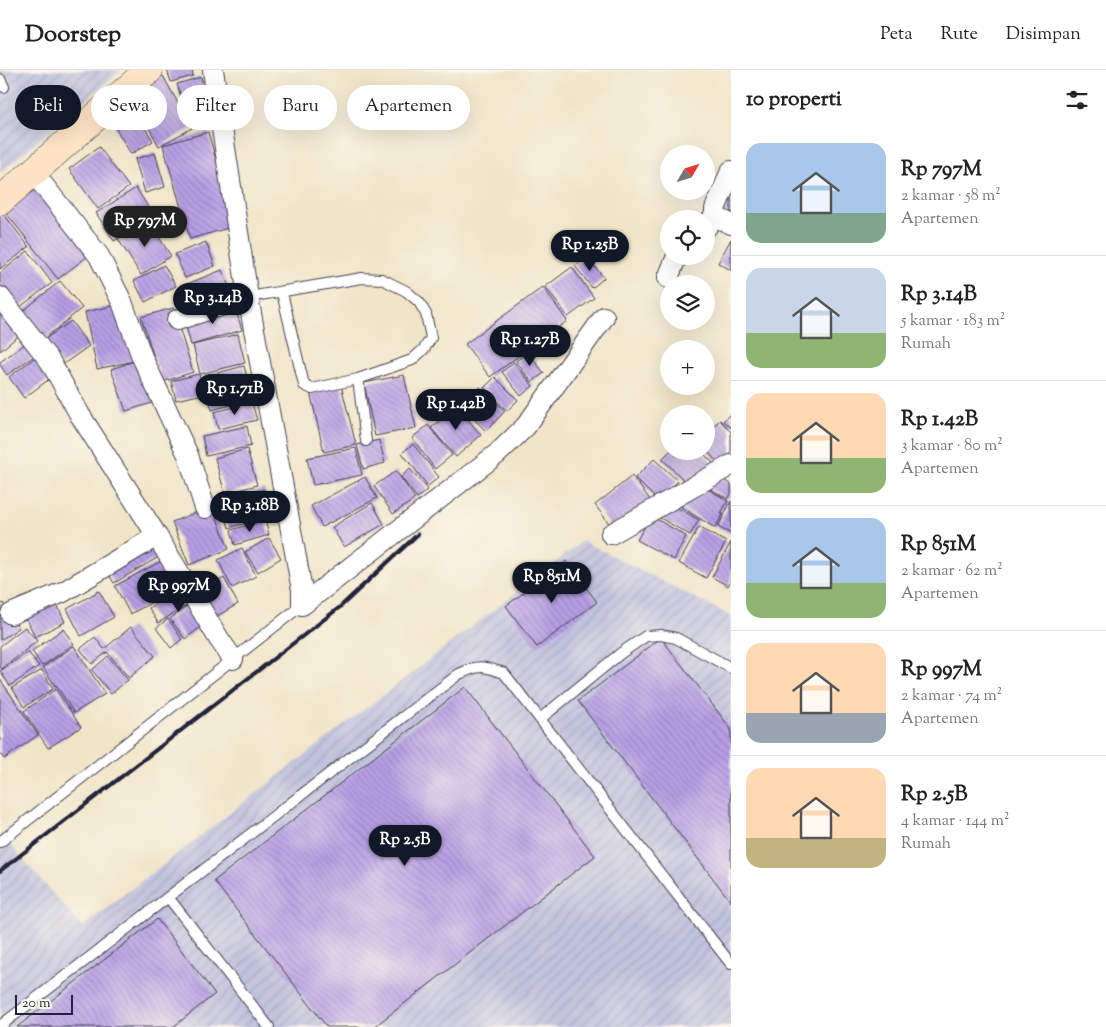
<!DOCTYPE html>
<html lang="id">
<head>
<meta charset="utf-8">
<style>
	:root { --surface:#fff; --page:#f6f6f6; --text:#222; --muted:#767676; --line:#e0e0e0; --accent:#111827 }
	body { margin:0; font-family:"Sorts Mill Goudy",serif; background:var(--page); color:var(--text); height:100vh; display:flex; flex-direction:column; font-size:19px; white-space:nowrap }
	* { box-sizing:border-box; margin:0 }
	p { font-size:16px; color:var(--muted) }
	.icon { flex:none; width:28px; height:28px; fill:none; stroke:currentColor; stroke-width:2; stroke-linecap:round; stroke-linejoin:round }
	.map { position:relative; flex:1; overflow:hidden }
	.drawer { display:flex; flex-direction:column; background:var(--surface); width:375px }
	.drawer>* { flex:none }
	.guide { position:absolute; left:15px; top:15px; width:475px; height:45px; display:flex; gap:10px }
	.needle { width:32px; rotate:51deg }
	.fabs { position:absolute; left:660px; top:75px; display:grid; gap:10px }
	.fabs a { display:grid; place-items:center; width:55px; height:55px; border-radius:50%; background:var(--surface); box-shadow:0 5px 20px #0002; font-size:25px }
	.scale { position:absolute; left:15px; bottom:12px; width:58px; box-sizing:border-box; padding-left:5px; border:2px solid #22223b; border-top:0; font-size:14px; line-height:18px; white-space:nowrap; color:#22223b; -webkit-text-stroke:4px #fbf7ec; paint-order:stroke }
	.price { position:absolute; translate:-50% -42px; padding:0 11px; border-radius:18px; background:var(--accent); color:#fff; font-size:16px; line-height:32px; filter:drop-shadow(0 1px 2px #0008) }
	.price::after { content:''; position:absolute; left:50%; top:30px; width:15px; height:11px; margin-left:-8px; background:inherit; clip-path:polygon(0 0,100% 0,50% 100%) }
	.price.active { background:#222; color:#fff }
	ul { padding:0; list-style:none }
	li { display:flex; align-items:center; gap:15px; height:125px; padding:0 15px }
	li+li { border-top:1px solid var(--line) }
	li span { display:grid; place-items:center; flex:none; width:140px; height:100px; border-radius:15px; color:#555 }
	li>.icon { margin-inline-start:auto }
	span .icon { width:60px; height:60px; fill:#fffc; stroke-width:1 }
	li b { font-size:21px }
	h2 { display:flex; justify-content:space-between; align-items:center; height:60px; padding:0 15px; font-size:21px }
	.pill { padding:0 18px; border-radius:22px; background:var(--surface); box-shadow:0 5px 20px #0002; font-size:18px; line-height:45px }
	.pill.active { background:var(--accent); color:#fff }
	header { display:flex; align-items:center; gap:30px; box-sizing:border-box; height:70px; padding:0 25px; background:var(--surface); border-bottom:1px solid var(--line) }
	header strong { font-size:24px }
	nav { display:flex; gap:28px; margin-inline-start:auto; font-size:18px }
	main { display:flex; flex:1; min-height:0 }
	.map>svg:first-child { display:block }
</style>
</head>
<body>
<header>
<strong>Doorstep</strong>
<nav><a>Peta</a><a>Rute</a><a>Disimpan</a></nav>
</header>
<main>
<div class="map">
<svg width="731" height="957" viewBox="0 0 731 957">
	<defs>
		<pattern id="industrial-furrows" width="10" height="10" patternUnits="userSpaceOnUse" patternTransform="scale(1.25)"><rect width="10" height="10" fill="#c1c2dd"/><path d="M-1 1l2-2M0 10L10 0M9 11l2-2" fill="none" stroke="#a6a6bf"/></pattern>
		<pattern id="building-back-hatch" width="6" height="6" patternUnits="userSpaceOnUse" patternTransform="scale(1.25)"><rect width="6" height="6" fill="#b89fe5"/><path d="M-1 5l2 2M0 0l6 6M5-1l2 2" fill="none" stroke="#9581bb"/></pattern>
	</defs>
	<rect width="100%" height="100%" fill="#fbf7ec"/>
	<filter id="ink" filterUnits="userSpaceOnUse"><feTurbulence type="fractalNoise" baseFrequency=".02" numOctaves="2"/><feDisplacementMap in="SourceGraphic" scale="10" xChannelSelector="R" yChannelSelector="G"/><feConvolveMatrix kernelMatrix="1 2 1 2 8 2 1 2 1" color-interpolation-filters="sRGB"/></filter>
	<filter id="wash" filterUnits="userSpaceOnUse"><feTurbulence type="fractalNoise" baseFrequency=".0096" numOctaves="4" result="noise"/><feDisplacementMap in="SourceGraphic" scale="20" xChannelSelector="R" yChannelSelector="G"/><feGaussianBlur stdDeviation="1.12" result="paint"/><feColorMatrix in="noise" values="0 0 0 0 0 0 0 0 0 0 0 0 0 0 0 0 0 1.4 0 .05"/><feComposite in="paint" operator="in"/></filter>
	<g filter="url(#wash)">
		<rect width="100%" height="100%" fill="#f1e5c8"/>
		<!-- industrial -->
		<path fill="url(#industrial-furrows)" d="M0,0H121L0,103Z
			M583,471L731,546V957H0V763L82,857Z"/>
		<g id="blocks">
			<!-- building -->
			<path fill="url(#building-back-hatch)" d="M167,0H192L193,6L171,12Z
				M163,6L192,58L159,76L130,24Z
				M201,7L212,42L188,50L177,14Z
				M135,41L153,71L131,84L113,54Z
				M208,62L235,156L190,169L163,75Z
				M99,77L129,117L98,139L69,99Z
				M155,83L165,117L145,123L135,89Z
				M33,108L92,183L58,209L0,135Z
				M731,116V148L717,141Z
				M136,118L154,146L114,171L96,143Z
				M0,139L29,177L0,199Z
				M148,150L171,186L141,205L118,169Z
				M731,169V200L718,193Z
				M206,172L215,196L185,208L175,184Z
				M28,181L52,213L16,240L0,219V203Z
				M587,187L604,208L592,218L575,196Z
				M164,195L176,216L145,232L134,211Z
				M572,197L594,228L568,247L545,217Z
				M222,200L232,224L192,240L182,216Z
				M60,211L82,238L45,268L23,241Z
				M543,217L567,251L490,307L465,274Z
				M122,234L134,291L97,299L85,242Z
				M234,234L242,260L191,275L184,249Z
				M0,235L23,262L0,281Z
				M173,238L193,302L162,312L141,247Z
				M71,251L89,276L62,295L44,270Z
				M238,264L245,293L200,304L193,275Z
				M28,272L37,284L7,305L0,295V292Z
				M528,282L544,303L532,312L516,291Z
				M41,283L56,304L24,328L9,307Z
				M141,289L155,332L126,341L111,299Z
				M514,292L533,316L521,326L502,302Z
				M244,296L253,329L212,340L202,307Z
				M199,304L204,324L176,330L171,311Z
				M404,305L416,358L375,366L364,313Z
				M495,307L518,330L507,341L484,318Z
				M341,315L356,375L324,382L310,322Z
				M480,317L505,341L486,361L461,337Z
				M252,333L257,350L218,359L214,342Z
				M457,336L481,365L456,387L431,358Z
				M731,343V358L723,351Z
				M720,350L731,362V391L723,398L706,380V363Z
				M428,355L452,385L435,399L412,368Z
				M247,356L251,376L206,386L202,366Z
				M379,370L385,393L363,399L357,375Z
				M413,374L439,407L428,416L402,383Z
				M356,378L362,405L313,415L307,388Z
				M247,379L257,415L225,424L215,388Z
				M670,381H701L713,393L690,416L662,389Z
				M654,389L678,411L658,431L635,408Z
				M410,399L428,419L417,428L401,407Z
				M396,401L415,429L393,444L374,416Z
				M632,406L651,431L614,460L595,435Z
				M365,407L377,428L322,457L311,436Z
				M718,407L731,414V424L728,429L710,419Z
				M703,416L728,431L721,443L723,444L715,458L681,437L689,423L696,427Z
				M264,419L271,446L229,458L221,431Z
				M731,431V464L718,457Z
				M372,433L384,454L344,477L332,457Z
				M669,433L699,450L690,465L660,448Z
				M212,436L229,479L189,495L172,452Z
				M651,446L686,466L674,490L637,470Z
				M265,450L269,465L235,475L231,460Z
				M699,457L726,472L706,508L679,493Z
				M269,468L281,488L258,502L245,482Z
				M155,469L164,484L114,513L105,498Z
				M731,472V510L728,516L712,507Z
				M242,478L256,506L232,518L218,490Z
				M167,488L183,516L130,544L115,516Z
				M566,491L597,532L537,577L506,536Z
				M224,508L238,534L210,550L195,524Z
				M182,518L206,553L185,569L170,549L191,533L158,553L149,538Z
				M99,521L114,547L81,566L67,539Z
				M55,530L65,552L35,567L25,545Z
				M3,533L19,558L0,570V535Z
				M168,549L182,569L171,578L156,558Z
				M25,557L37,571L2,599L0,597V576Z
				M131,557L155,586L129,608L107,582L92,594L80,579L95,567L104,579Z
				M63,559L74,574L42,596L32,581Z
				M661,568L731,659V832L578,631Z
				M74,576L105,624L74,643L56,615L55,616L43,597Z
				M28,582L39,596L10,616L0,601Z
				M108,586L128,610L111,624L92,600Z
				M42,600L53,619L24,637L12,618Z
				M0,609L38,665L4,689L0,683Z
				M465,617L595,786L374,957H327L214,811Z
				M56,619L81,657L48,678L24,641Z
				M157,849L215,924L173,957H17Z"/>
		</g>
	</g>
	<g filter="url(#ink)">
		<use href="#blocks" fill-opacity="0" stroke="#413f50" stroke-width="1"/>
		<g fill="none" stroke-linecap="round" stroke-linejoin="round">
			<!-- service casing -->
			<g stroke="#413f50" stroke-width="12">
				<path id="service" d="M0,9L4,17
					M248,227L362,208L382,209L406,221L419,232L426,244L431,268L424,279L412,290L358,309L312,319L304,315L282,223
					M358,309L366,371
					M540,649L621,583L646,566L661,565L676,568L731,598
					M0,772L302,535
					M168,827L269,957
					M0,956L459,604C480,594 482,596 504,603L731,894"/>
			</g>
			<!-- minor casing -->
			<g stroke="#413f50" stroke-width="22">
				<path id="minor" d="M213,0L248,227L302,520V535
					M33,102L99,186L122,232L142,287L188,385L205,438
					M715,145L718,148L731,154
					M706,158L715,145V139L731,101
					M668,208L677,186
					M0,227L50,291L80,345L157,466L219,569L233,589
					M177,250L248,227
					M611,464L731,395
					M302,535L497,384L526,356L604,247
					M11,544L63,522L157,466"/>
			</g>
			<!-- secondary casing -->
			<g stroke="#413f50" stroke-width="29">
				<path id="secondary" d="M0,131L149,0"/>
			</g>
			<!-- service -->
			<use href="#service" stroke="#fff" stroke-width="10"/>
			<!-- minor -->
			<use href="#minor" stroke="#fff" stroke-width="20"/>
			<!-- secondary -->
			<use href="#secondary" stroke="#fee4c5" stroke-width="28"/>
			<!-- rail -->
			<path stroke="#22223b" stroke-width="4" d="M0,801L340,537L418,464"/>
		</g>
	</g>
</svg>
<div class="fabs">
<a><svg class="needle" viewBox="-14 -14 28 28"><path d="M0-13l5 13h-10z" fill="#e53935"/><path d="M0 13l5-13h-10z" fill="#767676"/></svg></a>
<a><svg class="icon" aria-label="locate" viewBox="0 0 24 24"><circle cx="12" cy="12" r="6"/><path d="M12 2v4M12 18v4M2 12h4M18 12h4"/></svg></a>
<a><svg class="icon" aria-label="layers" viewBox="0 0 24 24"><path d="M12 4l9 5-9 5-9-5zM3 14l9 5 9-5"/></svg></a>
<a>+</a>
<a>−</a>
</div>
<div class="scale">20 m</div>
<b class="price active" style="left:145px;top:178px">Rp 797M</b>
<b class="price" style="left:590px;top:202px">Rp 1.25B</b>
<b class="price" style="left:213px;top:255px">Rp 3.14B</b>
<b class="price" style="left:530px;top:297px">Rp 1.27B</b>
<b class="price" style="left:235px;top:346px">Rp 1.71B</b>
<b class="price" style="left:456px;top:361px">Rp 1.42B</b>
<b class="price" style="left:250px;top:463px">Rp 3.18B</b>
<b class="price" style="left:552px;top:534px">Rp 851M</b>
<b class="price" style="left:179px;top:543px">Rp 997M</b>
<b class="price" style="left:405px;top:797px">Rp 2.5B</b>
<div class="guide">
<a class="pill active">Beli</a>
<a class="pill">Sewa</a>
<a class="pill">Filter</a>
<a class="pill">Baru</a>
<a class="pill">Apartemen</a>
</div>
</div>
<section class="drawer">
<h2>10 properti<svg class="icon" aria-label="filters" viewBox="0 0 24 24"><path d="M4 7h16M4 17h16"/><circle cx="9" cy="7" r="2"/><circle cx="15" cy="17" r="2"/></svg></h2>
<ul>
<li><span style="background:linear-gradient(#a9c7e8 70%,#7fa58c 0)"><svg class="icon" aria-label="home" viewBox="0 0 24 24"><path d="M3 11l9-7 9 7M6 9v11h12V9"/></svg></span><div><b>Rp 797M</b><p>2 kamar · 58 m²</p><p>Apartemen</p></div></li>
<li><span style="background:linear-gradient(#c9d6e8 65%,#8fb573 0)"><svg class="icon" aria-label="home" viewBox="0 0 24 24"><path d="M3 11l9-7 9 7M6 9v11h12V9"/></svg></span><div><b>Rp 3.14B</b><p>5 kamar · 183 m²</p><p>Rumah</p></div></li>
<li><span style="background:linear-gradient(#ffd9b3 65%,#8fb573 0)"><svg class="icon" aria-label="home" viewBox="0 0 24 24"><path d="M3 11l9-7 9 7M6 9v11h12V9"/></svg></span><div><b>Rp 1.42B</b><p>3 kamar · 80 m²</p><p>Apartemen</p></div></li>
<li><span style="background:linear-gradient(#a9c7e8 65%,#8fb573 0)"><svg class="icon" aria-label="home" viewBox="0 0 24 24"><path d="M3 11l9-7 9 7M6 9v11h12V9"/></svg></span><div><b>Rp 851M</b><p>2 kamar · 62 m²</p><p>Apartemen</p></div></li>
<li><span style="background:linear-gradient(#ffd9b3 70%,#9aa5b1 0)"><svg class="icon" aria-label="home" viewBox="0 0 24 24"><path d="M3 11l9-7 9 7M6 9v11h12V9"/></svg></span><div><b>Rp 997M</b><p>2 kamar · 74 m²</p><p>Apartemen</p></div></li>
<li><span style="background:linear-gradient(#ffd9b3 70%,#c2b280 0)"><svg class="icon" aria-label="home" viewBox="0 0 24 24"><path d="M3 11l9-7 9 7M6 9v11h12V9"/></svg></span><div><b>Rp 2.5B</b><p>4 kamar · 144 m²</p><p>Rumah</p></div></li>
</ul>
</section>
</main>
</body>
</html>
